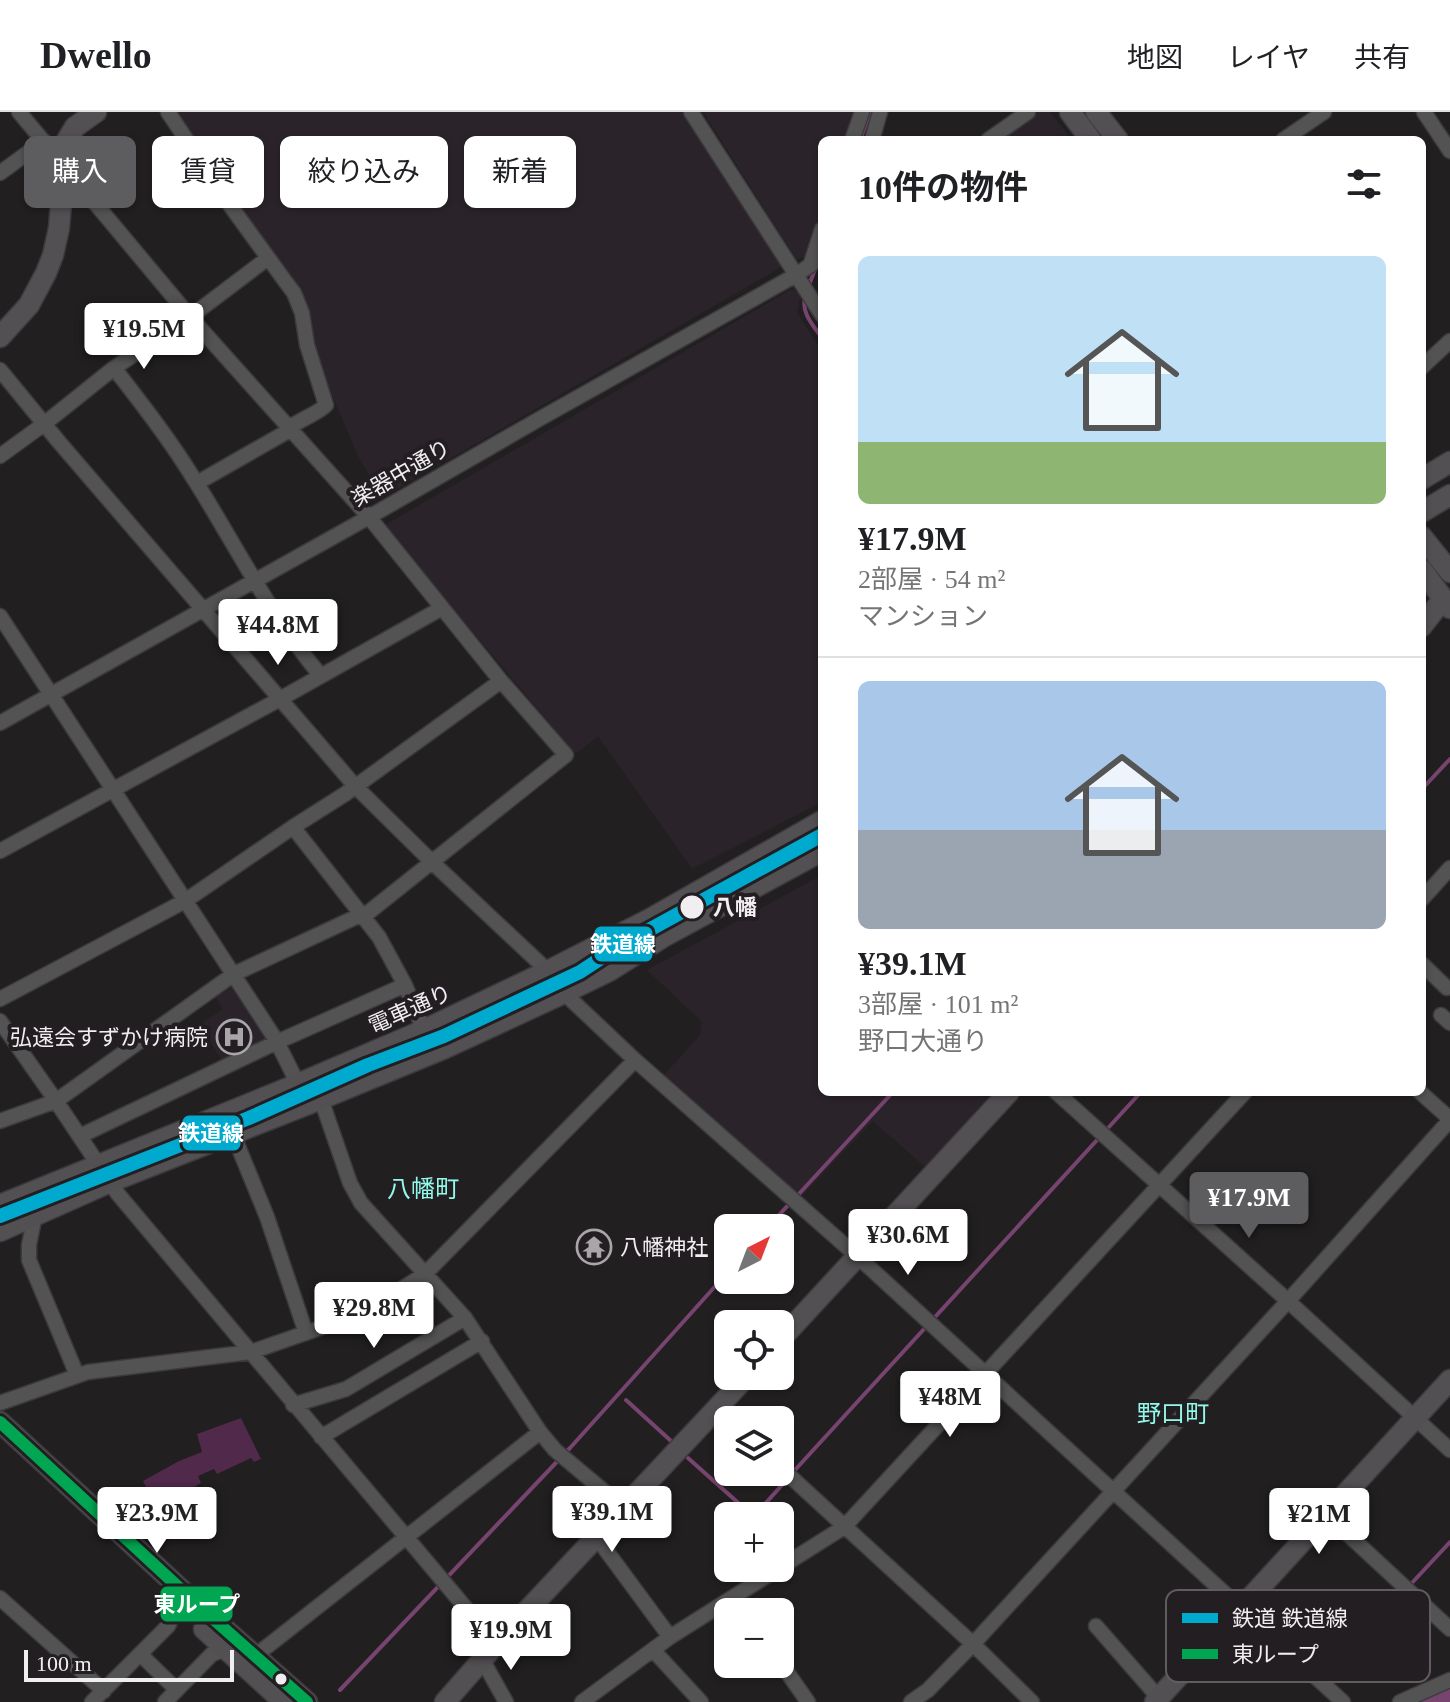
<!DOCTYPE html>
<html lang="ja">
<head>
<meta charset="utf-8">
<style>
	:root { --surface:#fff; --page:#f6f6f6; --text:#202124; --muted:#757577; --line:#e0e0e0; --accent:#5d5d5f }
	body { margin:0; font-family:"Times New Roman","Noto Sans JP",serif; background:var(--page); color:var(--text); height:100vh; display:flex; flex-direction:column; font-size:30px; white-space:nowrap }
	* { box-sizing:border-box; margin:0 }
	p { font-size:26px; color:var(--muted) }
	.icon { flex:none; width:44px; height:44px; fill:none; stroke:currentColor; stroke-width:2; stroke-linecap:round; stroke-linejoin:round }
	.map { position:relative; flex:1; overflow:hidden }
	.side { position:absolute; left:818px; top:24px; width:608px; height:960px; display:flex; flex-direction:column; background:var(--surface); border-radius:12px; box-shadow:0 2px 6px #0004 }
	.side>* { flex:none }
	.top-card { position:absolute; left:24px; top:24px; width:674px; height:72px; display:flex; gap:16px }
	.needle { width:52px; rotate:42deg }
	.controls { position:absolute; left:714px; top:1102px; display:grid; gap:16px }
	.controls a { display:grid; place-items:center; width:80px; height:80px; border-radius:12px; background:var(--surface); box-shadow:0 2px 6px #0004; font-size:40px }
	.scale { position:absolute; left:24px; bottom:20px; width:210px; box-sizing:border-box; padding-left:8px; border:4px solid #f1eef1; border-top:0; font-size:22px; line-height:28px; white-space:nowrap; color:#f1eef1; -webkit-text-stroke:6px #221e21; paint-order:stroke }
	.price { position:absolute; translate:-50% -68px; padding:0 18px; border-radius:8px; background:#fff; color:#222; font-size:26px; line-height:52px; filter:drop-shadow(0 2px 4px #0008) }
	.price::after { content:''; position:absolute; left:50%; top:48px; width:24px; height:18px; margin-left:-12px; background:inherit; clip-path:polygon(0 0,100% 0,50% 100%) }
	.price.selected { background:var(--accent); color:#fff }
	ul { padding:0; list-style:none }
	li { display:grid; align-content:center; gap:16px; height:424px; padding:0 40px }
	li+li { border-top:2px solid var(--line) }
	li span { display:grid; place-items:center; height:248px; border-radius:12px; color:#555 }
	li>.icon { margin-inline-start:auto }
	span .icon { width:144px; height:144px; fill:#fffc; stroke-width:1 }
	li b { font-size:34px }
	h2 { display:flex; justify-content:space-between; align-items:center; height:96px; padding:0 40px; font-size:34px }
	.pill { padding:0 28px; border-radius:12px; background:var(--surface); box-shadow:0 2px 6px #0004; font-size:28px; line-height:72px }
	.pill.selected { background:var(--accent); color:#fff }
	header { display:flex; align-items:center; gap:48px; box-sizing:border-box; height:112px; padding:0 40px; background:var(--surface); border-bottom:2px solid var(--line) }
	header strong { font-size:38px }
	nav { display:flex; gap:44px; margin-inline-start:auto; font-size:28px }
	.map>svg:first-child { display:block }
</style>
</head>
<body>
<header>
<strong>Dwello</strong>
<nav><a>地図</a><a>レイヤ</a><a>共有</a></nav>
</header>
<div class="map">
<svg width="1450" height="1590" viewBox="0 0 1450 1590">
	<rect width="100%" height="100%" fill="#211f20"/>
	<!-- built -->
	<path fill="#2b232a" d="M174,0H682L783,154L382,386L358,344L329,276L317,241L308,196L302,182L282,153L269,140Z
		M703,0H856L846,28H822V101L805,144L797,148Z
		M1038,0H1050L1072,28H998Z
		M792,177L801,182L797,201L822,239V690L692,757L598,624L576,642L433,473L385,413Z
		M822,763V980H993L925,1055L873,1009L799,1087L663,964L700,923L702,910L647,858Z
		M231,875L266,928L248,939L245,936L223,950L199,913L223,897L216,885Z"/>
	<!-- green -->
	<path fill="#51294b" d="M241,1306L261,1347L254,1350L251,1346L217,1362L214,1357L198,1364L201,1371L194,1375L197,1382L159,1403L143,1369L179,1349L202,1340L197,1322Z"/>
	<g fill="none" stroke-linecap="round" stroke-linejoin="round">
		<!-- stream -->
		<path stroke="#77446f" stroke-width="4" d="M860,28L870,0
			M809,173L816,155
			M805,185C801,201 813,213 822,226
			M1422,677L1450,647
			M797,1084L893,980
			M767,1116L791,1090
			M626,1288L670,1328
			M688,1346L753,1404
			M795,1358L1141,980
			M754,1404L782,1373
			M1410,1473L1450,1430
			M1327,1565L1405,1482
			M340,1578L570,1336L728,1160"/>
		<!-- river -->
		<path stroke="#77446f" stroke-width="26" d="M1427,1590L1450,1580"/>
		<!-- street casing -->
		<g stroke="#3c3a3c" stroke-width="17">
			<path id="street" d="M168,0L232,96L285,169L294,181L302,201L307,233L326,293C319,301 299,308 289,316
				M691,0L822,203
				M1424,0L1450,39
				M852,28L862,0
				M872,28L880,0
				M988,28L1028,0
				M1283,28L1324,0
				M0,61L44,29
				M810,154L822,117
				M1422,255L1450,229
				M114,256C142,292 170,328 194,367C235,432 271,505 321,564
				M0,258L59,330L355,674L432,750L548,859L564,881L635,948L857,1144L1343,1590
				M0,344L44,312L114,256L190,205L268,146
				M197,371L290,318
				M0,504L276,928L298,972
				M0,611L369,405L541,306L796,163L822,145
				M293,715L379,825L405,873L424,918
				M0,739L280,587L442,496
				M1422,787L1450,756
				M1422,852L1447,876
				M0,887L185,789L293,715L345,682L501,569
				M1441,903L1450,911
				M0,909L56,989L118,1082L496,1532
				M1056,980L1288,1189L1450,1338
				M1420,980L1450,1007
				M321,987L350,1071L361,1091L465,1206L540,1320L555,1338L624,1396
				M0,1009L56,989L234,862L356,805L364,804L566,643L501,569L369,405L191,206L19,0
				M233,1022L267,1105L306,1221
				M80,1024L277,930L405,873
				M35,1103L29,1133V1148L77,1263
				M0,1291L88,1260L251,1240L340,1209L386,1187L425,1162L635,948
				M293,1293L346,1277L465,1206
				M718,1296L731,1308
				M321,1325L482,1229
				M780,1355L973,1532L1032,1590
				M1327,1403L1450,1517
				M597,1426L670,1525
				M735,1485L746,1500
				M0,1486L104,1579
				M1096,1514L1159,1586
				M653,1538L701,1590
				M141,1543L177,1578
				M255,1544L540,1320
				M483,1549L506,1590
				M780,1550L808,1590
				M92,1590L168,1514L173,1504L170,1485
				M165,1590L212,1542L227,1537
				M582,1590L670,1525L844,1415L1245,980
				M911,1590L928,1578L973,1532L1288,1189L1450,1008
				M1400,1590L1450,1568"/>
		</g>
		<!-- secondary casing -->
		<g stroke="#3c3a3c" stroke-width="23">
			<path id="secondary" d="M1070,0L1091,28
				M1096,0L1118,28
				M0,225L29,193L46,161L53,143L59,116L66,30L75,15L96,0
				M1422,367L1450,350
				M1422,400L1450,383
				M1422,425L1450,460
				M1422,458L1450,496
				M1422,514L1443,487
				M0,1093L298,972L424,918L548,859L650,807L822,709
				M0,1119L110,1070L321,987L445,936L564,881L609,859L663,825L822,739
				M780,1228L1009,980
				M0,1310L201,1496L307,1590
				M204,1517L284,1590
				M445,1590L496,1532L747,1264
				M1155,1590L1450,1268"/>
		</g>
		<!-- street -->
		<use href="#street" stroke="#545354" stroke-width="14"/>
		<!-- secondary -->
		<use href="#secondary" stroke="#535053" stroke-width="20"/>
		<!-- bus-1 casing -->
		<g stroke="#221e21" stroke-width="18">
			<path id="bus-1" d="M0,1310L201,1496L307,1590"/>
		</g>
		<!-- bus-1 -->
		<use href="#bus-1" stroke="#00a651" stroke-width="12"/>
		<!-- rail-1 casing -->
		<g stroke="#221e21" stroke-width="20">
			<path id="rail-1" d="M0,1104L249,1006L368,953L444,924L580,860L618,835L822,723"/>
		</g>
		<!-- rail-1 -->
		<use href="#rail-1" stroke="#00a9ce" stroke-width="14"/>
	</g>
	<!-- icons -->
	<defs>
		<g id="hospital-ring" transform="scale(1.8)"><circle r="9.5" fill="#221e21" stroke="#a8a6a8" stroke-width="1.5"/><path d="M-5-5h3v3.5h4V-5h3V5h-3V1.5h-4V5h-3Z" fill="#a8a6a8"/></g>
		<g id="temple-ring" transform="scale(1.8)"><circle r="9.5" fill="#221e21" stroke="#a8a6a8" stroke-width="1.5"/><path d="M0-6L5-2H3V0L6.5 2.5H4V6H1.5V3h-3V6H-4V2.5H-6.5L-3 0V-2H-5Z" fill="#a8a6a8"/></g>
	</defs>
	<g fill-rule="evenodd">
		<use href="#hospital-ring" x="234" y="925"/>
		<use href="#temple-ring" x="594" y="1135"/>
	</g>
	<!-- markers -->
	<g fill="#f1eef1" stroke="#221e21" stroke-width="3">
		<circle cx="692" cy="795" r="13"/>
		<circle cx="281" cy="1567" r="7"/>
	</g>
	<g text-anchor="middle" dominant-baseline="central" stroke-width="8" stroke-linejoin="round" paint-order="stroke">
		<!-- street labels -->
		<g font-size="22" fill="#f1eef1" stroke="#221e21">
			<text transform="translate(401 361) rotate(-30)">楽器中通り</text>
			<text transform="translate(410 897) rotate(-24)">電車通り</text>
		</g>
		<!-- stop labels -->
		<g font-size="22" font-weight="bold" fill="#f1eef1" stroke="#221e21" text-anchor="start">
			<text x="713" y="795">八幡</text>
		</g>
		<!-- poi labels -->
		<g font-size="22" fill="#f1eef1" stroke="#221e21" text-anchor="end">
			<text x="208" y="925">弘遠会すずかけ病院</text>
			<text x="620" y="1135" text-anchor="start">八幡神社</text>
		</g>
		<!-- neighbourhood labels -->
		<g font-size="24" fill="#91f9e9" stroke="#221e21">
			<text x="423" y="1077">八幡町</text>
			<text x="1173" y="1302">野口町</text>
		</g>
	</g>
	<!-- legend -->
	<rect x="1166" y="1478" width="264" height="92" rx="12" fill="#221e21" stroke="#605c5f" stroke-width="2"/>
	<rect x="1182" y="1501" width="36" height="10" fill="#00a9ce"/>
	<rect x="1182" y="1537" width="36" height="10" fill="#00a651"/>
	<g font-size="22" fill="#f1eef1">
		<text x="1232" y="1514">鉄道 鉄道線</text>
		<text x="1232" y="1550">東ループ</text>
	</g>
	<g stroke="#221e21" stroke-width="3">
		<rect x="593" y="813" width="61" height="38" rx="8" fill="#00a9ce"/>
		<rect x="181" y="1002" width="61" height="38" rx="8" fill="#00a9ce"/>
		<rect x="159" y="1473" width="75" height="38" rx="8" fill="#00a651"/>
	</g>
	<g font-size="22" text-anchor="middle" font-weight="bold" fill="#fff">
		<text x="623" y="840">鉄道線</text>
		<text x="211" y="1029">鉄道線</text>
		<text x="197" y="1500">東ループ</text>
	</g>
</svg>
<div class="controls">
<a><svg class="needle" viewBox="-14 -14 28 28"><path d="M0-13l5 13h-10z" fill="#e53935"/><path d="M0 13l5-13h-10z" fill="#757577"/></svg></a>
<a><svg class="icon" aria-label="locate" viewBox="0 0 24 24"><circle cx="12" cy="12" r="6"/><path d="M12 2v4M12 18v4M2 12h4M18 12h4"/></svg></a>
<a><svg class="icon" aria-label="layers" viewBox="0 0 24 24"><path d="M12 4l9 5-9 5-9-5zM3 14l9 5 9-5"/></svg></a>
<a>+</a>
<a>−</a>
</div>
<div class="scale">100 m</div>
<b class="price" style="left:144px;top:259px">¥19.5M</b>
<b class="price" style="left:278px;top:555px">¥44.8M</b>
<b class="price selected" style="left:1249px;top:1128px">¥17.9M</b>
<b class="price" style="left:908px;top:1165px">¥30.6M</b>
<b class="price" style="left:374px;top:1238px">¥29.8M</b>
<b class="price" style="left:950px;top:1327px">¥48M</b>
<b class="price" style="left:612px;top:1442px">¥39.1M</b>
<b class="price" style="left:157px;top:1443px">¥23.9M</b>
<b class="price" style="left:1319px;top:1444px">¥21M</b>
<b class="price" style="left:511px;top:1560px">¥19.9M</b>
<div class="top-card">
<a class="pill selected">購入</a>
<a class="pill">賃貸</a>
<a class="pill">絞り込み</a>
<a class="pill">新着</a>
</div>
<section class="side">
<h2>10件の物件<svg class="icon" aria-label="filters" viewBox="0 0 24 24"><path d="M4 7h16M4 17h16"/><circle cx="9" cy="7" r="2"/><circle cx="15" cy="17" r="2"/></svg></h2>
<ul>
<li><span style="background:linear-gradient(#bfe0f5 75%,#8fb573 0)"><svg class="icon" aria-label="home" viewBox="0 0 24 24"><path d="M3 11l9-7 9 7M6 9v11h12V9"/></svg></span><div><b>¥17.9M</b><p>2部屋 · 54 m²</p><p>マンション</p></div></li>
<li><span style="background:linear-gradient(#a9c7e8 60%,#9aa5b1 0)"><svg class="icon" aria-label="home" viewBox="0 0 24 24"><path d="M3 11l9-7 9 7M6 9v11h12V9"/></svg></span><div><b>¥39.1M</b><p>3部屋 · 101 m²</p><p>野口大通り</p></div></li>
</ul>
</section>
</div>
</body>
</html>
